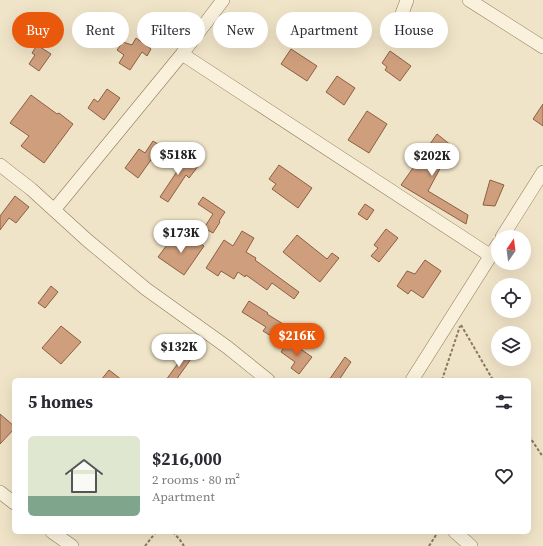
<!DOCTYPE html>
<html lang="en">
<head>
<meta charset="utf-8">
<style>
	:root { --surface:#fff; --page:#f7f7f7; --text:#2b2b33; --muted:#7c7c81; --accent:#ea580c }
	body { margin:0; font-family:"Source Serif 4",serif; background:var(--page); color:var(--text); height:100vh; display:flex; flex-direction:column; font-size:15px; white-space:nowrap }
	* { box-sizing:border-box; margin:0 }
	p { font-size:13px; color:var(--muted) }
	.icon { flex:none; width:22px; height:22px; fill:none; stroke:currentColor; stroke-width:2; stroke-linecap:round; stroke-linejoin:round }
	.map { position:relative; flex:1; overflow:hidden }
	.details { position:absolute; left:12px; top:378px; width:519px; height:156px; display:flex; flex-direction:column; background:var(--surface); border-radius:6px; box-shadow:0 4px 16px #0002 }
	.details>* { flex:none }
	.top-card { position:absolute; left:12px; top:12px; width:519px; height:36px; display:flex; gap:8px }
	.needle { width:26px; rotate:14deg }
	.fabs { position:absolute; left:491px; top:230px; display:grid; gap:8px }
	.fabs a { display:grid; place-items:center; width:40px; height:40px; border-radius:50%; background:var(--surface); box-shadow:0 4px 16px #0002; font-size:20px }
	.price { position:absolute; translate:-50% -34px; padding:0 9px; border-radius:14px; background:#fff; color:#222; font-size:13px; line-height:26px; filter:drop-shadow(0 1px 2px #0008) }
	.price::after { content:''; position:absolute; left:50%; top:24px; width:12px; height:9px; margin-left:-6px; background:inherit; clip-path:polygon(0 0,100% 0,50% 100%) }
	.price.selected { background:var(--accent); color:#fff }
	ul { padding:0; list-style:none }
	li { display:flex; align-items:center; gap:12px; height:100px; padding:0 16px }
	li span { display:grid; place-items:center; flex:none; width:112px; height:80px; border-radius:6px; color:#555 }
	li>.icon { margin-inline-start:auto }
	span .icon { width:48px; height:48px; fill:#fffc; stroke-width:1 }
	li b { font-size:17px }
	h2 { display:flex; justify-content:space-between; align-items:center; height:48px; padding:0 16px; font-size:17px }
	.chip { padding:0 14px; border-radius:18px; background:var(--surface); box-shadow:0 4px 16px #0002; font-size:14px; line-height:36px }
	.chip.selected { background:var(--accent); color:#fff }
	.map>svg:first-child { display:block }
</style>
</head>
<body>
<div class="map">
<svg width="543" height="546" viewBox="0 0 543 546">
	<rect width="100%" height="100%" fill="#f0e4c8"/>
	<!-- building -->
	<path fill="#cf9f7d" stroke="#8d5f41" d="M136,38L151,49L147,56L142,52L130,70L119,63L124,55L117,50L123,42L132,45Z
		M37,45L51,54L39,71L29,64L35,55L32,53Z
		M291,49L317,66L307,81L281,64Z
		M390,51L411,66L400,81L385,70L387,67L382,63Z
		M337,76L355,88L344,105L326,92Z
		M107,89L120,98L104,120L88,108L94,99L98,102Z
		M31,95L57,114L59,113L73,124L44,163L21,146L29,136L10,123Z
		M543,104V126L533,119Z
		M367,111L387,124L369,153L348,140Z
		M437,134L452,146L428,191L468,215L466,224L401,185Z
		M153,141L161,146L138,178L125,168L139,149L145,153Z
		M174,154L187,165L191,159L199,165L189,178L186,175L168,202L160,197L178,170L168,161Z
		M279,165L312,188L298,208L272,189L276,184L269,179Z
		M490,180L504,185L495,206L483,205Z
		M15,196L29,207L16,223L9,218L0,230V216Z
		M203,197L225,212L219,221L220,222L213,233L204,228L213,214L198,204Z
		M365,204L374,210L367,220L358,214Z
		M386,229L398,238L379,262L371,256L378,248L374,245Z
		M242,231L254,238L246,252L256,258L255,260L299,292L294,299L272,283L267,290L246,275L245,277L238,272L234,279L221,271L218,276L206,268L224,240L233,246Z
		M297,235L327,259L332,253L339,258L320,282L283,252Z
		M189,236L204,246L184,275L158,257L170,241L175,245L178,239L184,243Z
		M425,260L441,271L423,298L411,290L408,294L397,286L407,271L415,274Z
		M51,286L58,292L45,308L38,303Z
		M249,301L268,313L267,314L288,327L279,341L263,331L266,327L242,312Z
		M61,326L81,342L61,364L42,348Z
		M289,341L312,357L299,374L291,368L295,362L281,352Z
		M184,355L191,359L176,380H166Z
		M345,357L351,362L339,380H329Z
		M109,370L122,380H101Z
		M0,414L14,426V429L0,444Z"/>
	<g fill="none" stroke-linecap="round" stroke-linejoin="round">
		<!-- minor casing -->
		<g stroke="#8d765c" stroke-width="14">
			<path id="minor" d="M469,0L543,47
				M393,38L407,0
				M182,54L491,256
				M0,165L31,189L87,240L146,289L227,347L268,380
				M54,210L182,54L223,0
				M502,237L543,172
				M412,380L498,244
				M0,492L14,503
				M52,532L72,546
				M455,532L471,546"/>
		</g>
		<!-- path -->
		<path stroke="#8d765c" stroke-width="2" stroke-dasharray="3 2" stroke-linecap="butt" d="M461,325L493,380
			M442,380L460,326
			M529,436L543,457
			M173,532L180,540L184,546
			M145,546L156,532
			M429,546L438,532"/>
		<!-- minor -->
		<use href="#minor" stroke="#faf1dc" stroke-width="13"/>
	</g>
</svg>
<div class="fabs">
<a><svg class="needle" viewBox="-14 -14 28 28"><path d="M0-13l5 13h-10z" fill="#e53935"/><path d="M0 13l5-13h-10z" fill="#7c7c81"/></svg></a>
<a><svg class="icon" aria-label="locate" viewBox="0 0 24 24"><circle cx="12" cy="12" r="6"/><path d="M12 2v4M12 18v4M2 12h4M18 12h4"/></svg></a>
<a><svg class="icon" aria-label="layers" viewBox="0 0 24 24"><path d="M12 4l9 5-9 5-9-5zM3 14l9 5 9-5"/></svg></a>
</div>
<b class="price" style="left:178px;top:176px">$518K</b>
<b class="price" style="left:432px;top:177px">$202K</b>
<b class="price" style="left:181px;top:254px">$173K</b>
<b class="price selected" style="left:297px;top:357px">$216K</b>
<b class="price" style="left:179px;top:368px">$132K</b>
<div class="top-card">
<a class="chip selected">Buy</a>
<a class="chip">Rent</a>
<a class="chip">Filters</a>
<a class="chip">New</a>
<a class="chip">Apartment</a>
<a class="chip">House</a>
</div>
<section class="details">
<h2>5 homes<svg class="icon" aria-label="filters" viewBox="0 0 24 24"><path d="M4 7h16M4 17h16"/><circle cx="9" cy="7" r="2"/><circle cx="15" cy="17" r="2"/></svg></h2>
<ul>
<li><span style="background:linear-gradient(#dfe7d0 75%,#7fa58c 0)"><svg class="icon" aria-label="home" viewBox="0 0 24 24"><path d="M3 11l9-7 9 7M6 9v11h12V9"/></svg></span><div><b>$216,000</b><p>2 rooms · 80 m²</p><p>Apartment</p></div><svg class="icon" aria-label="heart" viewBox="0 0 24 24"><path d="M12 20l-8-8c-3-5 5-10 8-4 3-6 11-1 8 4z"/></svg></li>
</ul>
</section>
</div>
</body>
</html>
